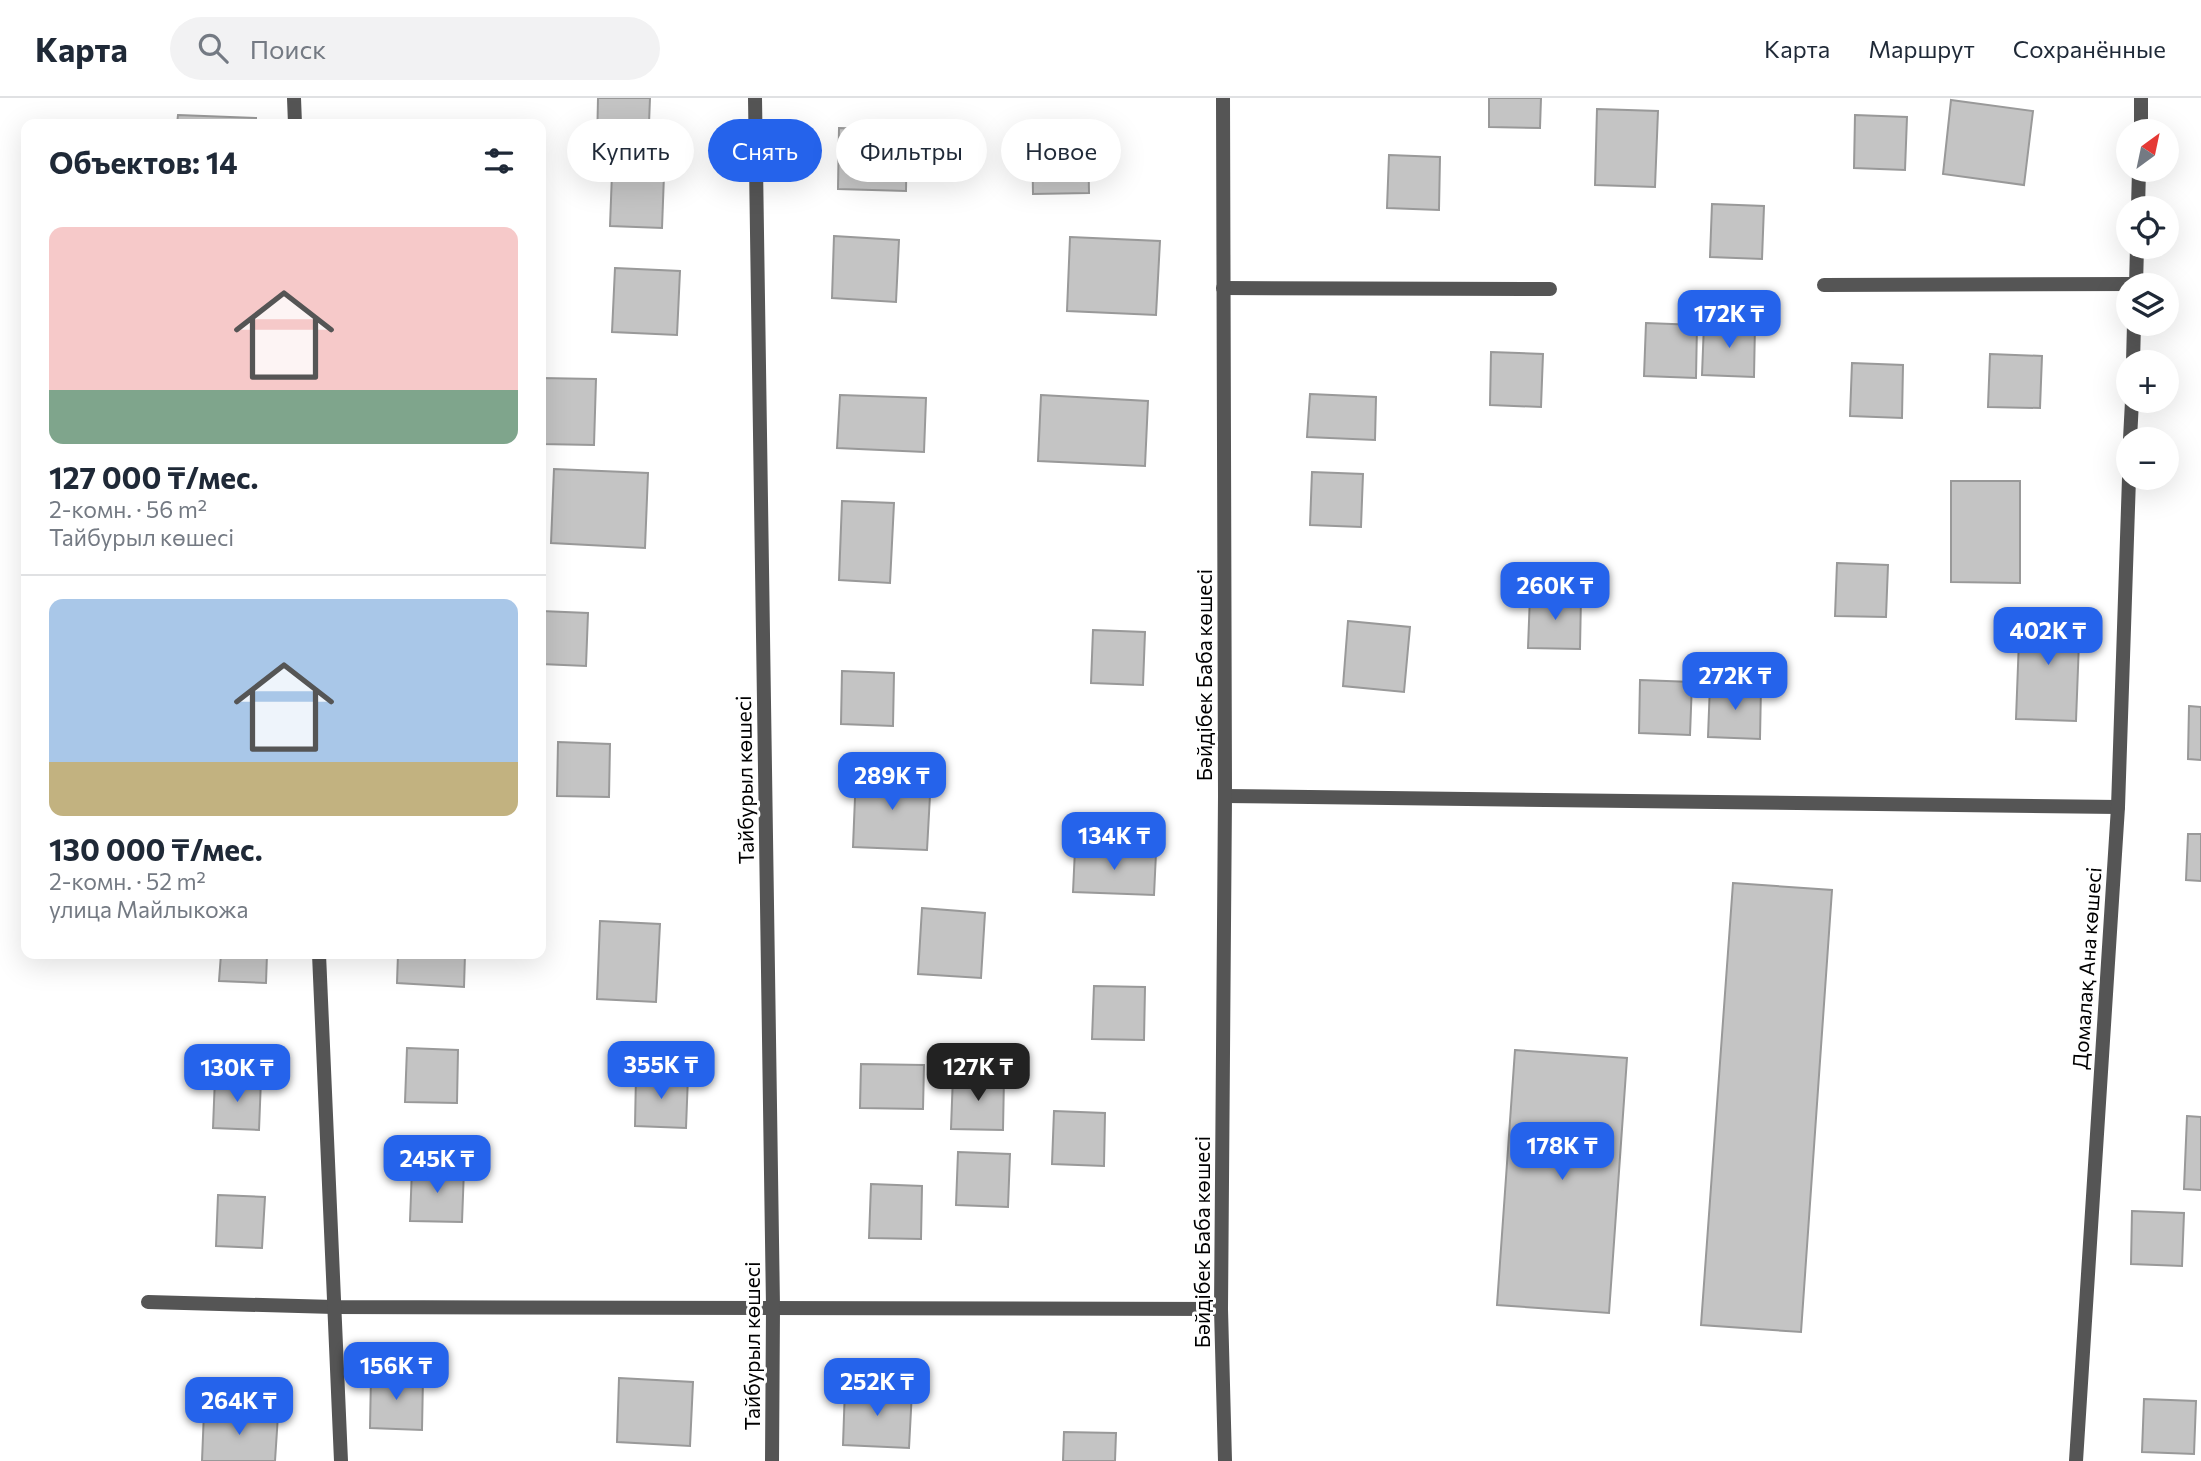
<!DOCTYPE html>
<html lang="ru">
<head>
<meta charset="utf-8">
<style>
	:root { --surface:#fff; --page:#f2f2f3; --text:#1f2937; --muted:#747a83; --line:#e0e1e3; --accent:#2563eb }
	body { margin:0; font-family:Commissioner,sans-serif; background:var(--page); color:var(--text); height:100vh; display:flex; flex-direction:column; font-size:26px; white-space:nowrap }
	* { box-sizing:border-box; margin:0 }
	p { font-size:23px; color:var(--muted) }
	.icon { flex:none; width:38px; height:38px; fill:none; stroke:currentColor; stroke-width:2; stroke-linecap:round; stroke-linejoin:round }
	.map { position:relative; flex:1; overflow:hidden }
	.sheet { position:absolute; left:21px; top:21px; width:525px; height:840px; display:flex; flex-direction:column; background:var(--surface); border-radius:14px; box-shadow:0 7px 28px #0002 }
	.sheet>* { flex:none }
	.guide { position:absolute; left:567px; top:21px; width:665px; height:63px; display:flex; gap:14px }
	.needle { width:46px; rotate:33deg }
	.controls { position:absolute; left:2116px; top:21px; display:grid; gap:14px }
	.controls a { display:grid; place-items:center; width:63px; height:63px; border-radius:50%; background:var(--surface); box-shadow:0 7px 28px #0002; font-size:35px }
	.price { position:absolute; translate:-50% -60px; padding:0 16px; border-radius:14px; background:var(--accent); color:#fff; font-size:23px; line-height:46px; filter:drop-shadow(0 2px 4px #0008) }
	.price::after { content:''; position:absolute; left:50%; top:42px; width:21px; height:16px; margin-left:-10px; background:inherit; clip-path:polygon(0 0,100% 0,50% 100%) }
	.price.selected { background:#222; color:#fff }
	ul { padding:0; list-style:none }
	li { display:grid; align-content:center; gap:14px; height:371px; padding:0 28px }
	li+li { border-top:2px solid var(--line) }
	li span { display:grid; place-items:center; height:217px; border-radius:14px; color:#555 }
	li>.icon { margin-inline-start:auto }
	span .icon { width:126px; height:126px; fill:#fffc; stroke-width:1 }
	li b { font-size:30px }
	h2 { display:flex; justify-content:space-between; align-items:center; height:84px; padding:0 28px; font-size:30px }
	.pill { padding:0 24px; border-radius:32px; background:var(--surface); box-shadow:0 7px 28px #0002; font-size:24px; line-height:63px }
	.pill.selected { background:var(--accent); color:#fff }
	header { display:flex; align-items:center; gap:42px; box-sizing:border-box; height:98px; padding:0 35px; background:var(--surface); border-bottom:2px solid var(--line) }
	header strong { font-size:33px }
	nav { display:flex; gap:38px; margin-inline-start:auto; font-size:24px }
	.search { width:490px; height:63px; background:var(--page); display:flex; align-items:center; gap:18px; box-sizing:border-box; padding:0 24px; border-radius:38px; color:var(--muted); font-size:26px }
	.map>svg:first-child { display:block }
</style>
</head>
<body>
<header>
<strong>Карта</strong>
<div class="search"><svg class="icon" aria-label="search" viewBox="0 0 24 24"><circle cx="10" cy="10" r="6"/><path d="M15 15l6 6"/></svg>Поиск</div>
<nav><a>Карта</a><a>Маршрут</a><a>Сохранённые</a></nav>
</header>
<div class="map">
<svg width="2201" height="1363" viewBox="0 0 2201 1363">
	<rect width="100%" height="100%" fill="#fff"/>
	<!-- building -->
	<path fill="#c4c4c4" stroke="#999" stroke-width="2" d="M598,0H650L648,51L597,49Z
		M1489,0H1541L1540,30L1489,29Z
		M1951,2L2033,13L2024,87L1943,76Z
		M1597,11L1658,13L1655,89L1595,87Z
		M178,17L256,20V26H177Z
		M1855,17L1907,19L1905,72L1854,70Z
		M839,30L907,32L906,93L838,91Z
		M1088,36L1089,95L1033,96L1032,37Z
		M1389,57L1440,59L1439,112L1387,110Z
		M612,75L664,77L662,130L610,128Z
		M1712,106L1764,108L1762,161L1710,159Z
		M834,138L899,142L896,204L832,200Z
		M1070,139L1160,143L1156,217L1067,213Z
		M615,170L680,173L677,237L612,234Z
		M1646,225L1697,227L1696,280L1644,278Z
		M1704,225L1755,226L1754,279L1702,277Z
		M1491,254L1543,256L1541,309L1490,307Z
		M1990,256L2042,258L2040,310L1988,309Z
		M1852,265L1903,267L1902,320L1850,318Z
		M541,280L596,281L594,347L541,346Z
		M1310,296L1376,299L1375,342L1307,339Z
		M840,297L926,300L924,354L837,350Z
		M1041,297L1148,303L1145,368L1038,363Z
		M554,371L648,375L645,450L551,445Z
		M1312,374L1363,376L1361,429L1310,427Z
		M1951,383H2020V485L1951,484Z
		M842,403L894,405L890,485L839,482Z
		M1837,465L1888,467L1886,519L1835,518Z
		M1530,497L1581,498L1580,551L1528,550Z
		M541,513L588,515L586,568L541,566Z
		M2020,515L2080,517L2076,623L2016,621Z
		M1348,523L1410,529L1404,594L1343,588Z
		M1093,532L1145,534L1143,587L1091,585Z
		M842,573L894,575L893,628L841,626Z
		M1640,582L1692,584L1690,637L1639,635Z
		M1710,586L1761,588L1760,641L1708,639Z
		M2189,608L2201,609V662L2188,661Z
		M558,644L610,646L609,699L557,698Z
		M856,675L931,679L927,752L853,749Z
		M2188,736H2201V783L2186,782Z
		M1075,751L1156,755L1154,797L1073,794Z
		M1733,785L1832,792L1801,1234L1701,1227Z
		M922,810L985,815L981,880L918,876Z
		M600,823L660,826L656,904L597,901Z
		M221,856H267L266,885L219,883Z
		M398,856H465L464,889L397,885Z
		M1094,888L1145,889L1144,942L1092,941Z
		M407,950L458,952L457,1005L405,1004Z
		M1515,952L1627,960L1609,1215L1497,1207Z
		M861,966L924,967L923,1011L860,1010Z
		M636,976L688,978L686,1030L635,1028Z
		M953,977L1004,979L1003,1032L951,1031Z
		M215,979L261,981L259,1032L213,1030Z
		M1054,1013L1105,1015L1104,1068L1052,1066Z
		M2187,1018L2201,1019V1092L2184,1091Z
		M958,1054L1010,1056L1008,1109L956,1107Z
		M412,1070L464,1071L462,1124L410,1123Z
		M871,1086L922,1088L921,1141L869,1140Z
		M218,1097L265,1099L262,1150L216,1148Z
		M2132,1113L2184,1115L2182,1168L2131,1166Z
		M371,1277L423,1279L422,1332L370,1330Z
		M619,1280L693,1284L690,1348L617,1344Z
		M845,1289L912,1293L909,1350L843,1347Z
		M2144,1301L2196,1303L2194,1356L2142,1354Z
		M204,1313L278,1317L275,1363H202Z
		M1064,1334L1116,1335L1115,1363H1063Z"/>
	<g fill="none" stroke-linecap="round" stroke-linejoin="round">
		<!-- lane -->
		<path stroke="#555" stroke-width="14" d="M1824,187L2136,186
			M1223,190L1550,191
			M1225,698L2118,709
			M148,1204L334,1209L1221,1211"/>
		<!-- street -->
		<path stroke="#555" stroke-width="14" d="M294,0L295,26
			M755,0L773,1209L772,1363
			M1223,0L1225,698L1221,1211L1225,1363
			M2141,33V0
			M2138,110L2139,72
			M2136,187L2137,149
			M2133,264L2134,226
			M2130,341L2132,303
			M319,856L341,1363
			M2076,1363L2118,709L2129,380"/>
	</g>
	<g text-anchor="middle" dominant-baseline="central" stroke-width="6" stroke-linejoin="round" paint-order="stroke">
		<!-- street labels -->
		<g font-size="21" fill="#000" stroke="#fff">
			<text transform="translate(1203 577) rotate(-90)">Бәйдібек Баба көшесі</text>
			<text transform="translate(744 682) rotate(-91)">Тайбурыл көшесі</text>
			<text transform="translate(2086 870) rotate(-86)">Домалақ Ана көшесі</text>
			<text transform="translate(1201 1144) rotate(-90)">Бәйдібек Баба көшесі</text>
			<text transform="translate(751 1248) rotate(-90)">Тайбурыл көшесі</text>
		</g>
	</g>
</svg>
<div class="controls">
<a><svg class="needle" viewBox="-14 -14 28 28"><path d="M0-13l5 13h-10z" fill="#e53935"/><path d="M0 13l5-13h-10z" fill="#747a83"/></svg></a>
<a><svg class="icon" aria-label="locate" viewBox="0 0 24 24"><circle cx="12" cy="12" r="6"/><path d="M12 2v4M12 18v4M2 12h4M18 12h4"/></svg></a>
<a><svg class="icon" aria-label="layers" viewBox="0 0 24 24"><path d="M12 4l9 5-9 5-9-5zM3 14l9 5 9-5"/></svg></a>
<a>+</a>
<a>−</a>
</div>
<b class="price" style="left:1729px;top:252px">172K ₸</b>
<b class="price" style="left:1555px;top:524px">260K ₸</b>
<b class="price" style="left:2048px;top:569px">402K ₸</b>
<b class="price" style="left:1735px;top:614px">272K ₸</b>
<b class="price" style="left:892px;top:714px">289K ₸</b>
<b class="price" style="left:1114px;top:774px">134K ₸</b>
<b class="price" style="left:661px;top:1003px">355K ₸</b>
<b class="price selected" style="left:978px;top:1005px">127K ₸</b>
<b class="price" style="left:237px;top:1006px">130K ₸</b>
<b class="price" style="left:1562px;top:1084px">178K ₸</b>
<b class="price" style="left:437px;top:1097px">245K ₸</b>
<b class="price" style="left:396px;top:1304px">156K ₸</b>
<b class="price" style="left:877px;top:1320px">252K ₸</b>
<b class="price" style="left:239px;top:1339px">264K ₸</b>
<div class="guide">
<a class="pill">Купить</a>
<a class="pill selected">Снять</a>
<a class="pill">Фильтры</a>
<a class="pill">Новое</a>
</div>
<section class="sheet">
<h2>Объектов: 14<svg class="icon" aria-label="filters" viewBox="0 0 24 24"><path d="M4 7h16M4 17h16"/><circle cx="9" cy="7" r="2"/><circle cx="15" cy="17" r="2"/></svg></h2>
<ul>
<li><span style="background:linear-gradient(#f6c9c9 75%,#7fa58c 0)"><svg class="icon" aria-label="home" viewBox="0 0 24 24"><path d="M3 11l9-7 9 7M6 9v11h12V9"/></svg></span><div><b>127 000 ₸/мес.</b><p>2-комн. · 56 m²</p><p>Тайбурыл көшесі</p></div></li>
<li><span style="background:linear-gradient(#a9c7e8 75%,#c2b280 0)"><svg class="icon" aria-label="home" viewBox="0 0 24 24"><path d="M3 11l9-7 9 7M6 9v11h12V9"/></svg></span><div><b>130 000 ₸/мес.</b><p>2-комн. · 52 m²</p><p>улица Майлыкожа</p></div></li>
</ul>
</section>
</div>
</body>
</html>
